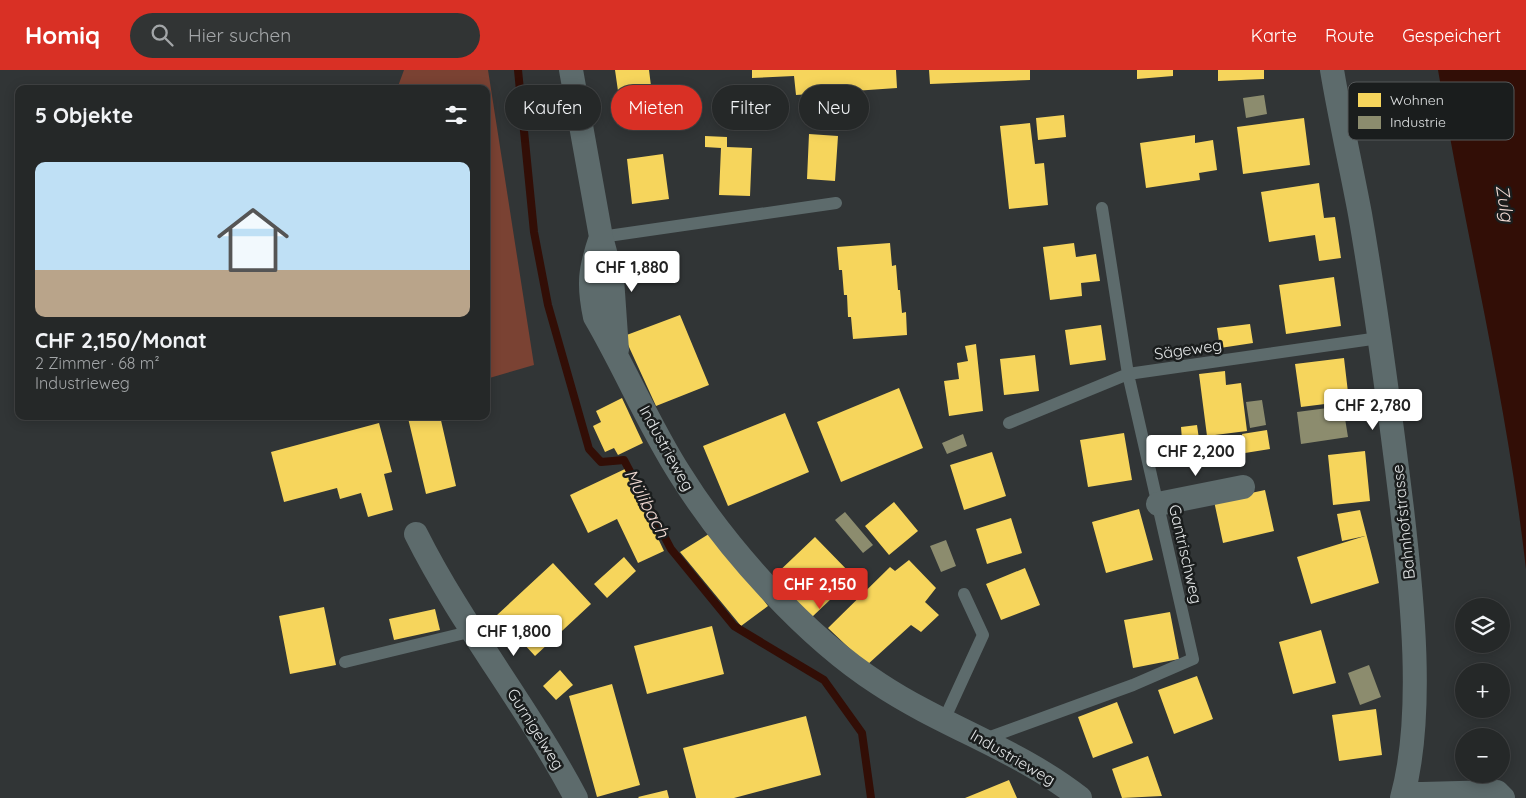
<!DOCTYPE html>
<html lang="de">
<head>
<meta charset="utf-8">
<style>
	:root { --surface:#252828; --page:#313434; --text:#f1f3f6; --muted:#a3a6a8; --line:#424445; --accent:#d93025 }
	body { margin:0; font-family:Quicksand,sans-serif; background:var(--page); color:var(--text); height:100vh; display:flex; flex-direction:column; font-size:19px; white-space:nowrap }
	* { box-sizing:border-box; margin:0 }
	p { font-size:16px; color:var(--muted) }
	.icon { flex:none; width:28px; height:28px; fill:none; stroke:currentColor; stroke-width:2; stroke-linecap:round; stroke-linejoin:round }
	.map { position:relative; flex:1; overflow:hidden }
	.panel { position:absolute; left:15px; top:15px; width:475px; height:335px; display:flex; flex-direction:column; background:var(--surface); border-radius:10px; box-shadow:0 2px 12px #0003,0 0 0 1px var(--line) }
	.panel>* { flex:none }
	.top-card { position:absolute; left:505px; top:15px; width:475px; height:45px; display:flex; gap:10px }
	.fabs { position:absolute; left:1455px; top:528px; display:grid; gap:10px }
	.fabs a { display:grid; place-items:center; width:55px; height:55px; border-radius:50%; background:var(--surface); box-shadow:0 2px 12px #0003,0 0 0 1px var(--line); font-size:25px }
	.price { position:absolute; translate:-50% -42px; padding:0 11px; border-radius:5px; background:#fff; color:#222; font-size:16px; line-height:32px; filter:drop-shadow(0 1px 2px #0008) }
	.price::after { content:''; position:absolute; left:50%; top:30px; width:15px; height:11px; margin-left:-8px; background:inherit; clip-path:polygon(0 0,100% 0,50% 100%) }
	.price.current { background:var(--accent); color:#fff }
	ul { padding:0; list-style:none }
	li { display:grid; align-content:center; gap:10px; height:265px; padding:0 20px }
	li span { display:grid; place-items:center; height:155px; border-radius:10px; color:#555 }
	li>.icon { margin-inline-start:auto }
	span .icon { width:90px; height:90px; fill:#fffc; stroke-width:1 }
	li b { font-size:21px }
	h2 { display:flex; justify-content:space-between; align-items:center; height:60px; padding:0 20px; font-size:21px }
	.chip { padding:0 18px; border-radius:22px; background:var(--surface); box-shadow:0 2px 12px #0003,0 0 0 1px var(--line); font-size:18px; line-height:45px }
	.chip.current { background:var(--accent); color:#fff }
	header { display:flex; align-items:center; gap:30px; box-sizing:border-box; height:70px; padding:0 25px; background:var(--accent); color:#fff }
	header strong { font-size:24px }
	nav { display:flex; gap:28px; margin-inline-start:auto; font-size:18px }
	.search { width:350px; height:45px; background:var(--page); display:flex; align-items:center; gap:12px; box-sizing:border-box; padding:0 18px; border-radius:28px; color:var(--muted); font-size:19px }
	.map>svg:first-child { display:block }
</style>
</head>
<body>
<header>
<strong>Homiq</strong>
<div class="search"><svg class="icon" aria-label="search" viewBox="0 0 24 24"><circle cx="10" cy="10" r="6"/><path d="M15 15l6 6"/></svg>Hier suchen</div>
<nav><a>Karte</a><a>Route</a><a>Gespeichert</a></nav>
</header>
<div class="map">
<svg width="1526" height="728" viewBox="0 0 1526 728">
	<rect width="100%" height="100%" fill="#313536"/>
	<!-- green -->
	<path fill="#7a4233" d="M404,0H488L534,295L486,309V19H397Z"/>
	<!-- water -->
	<path fill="#320e06" d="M1438,0H1526V499C1507,331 1466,166 1438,0Z"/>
	<!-- homes -->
	<path fill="#f6d55c" d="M615,0H649L652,24L619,28Z
		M752,0H896L897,18L796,25L794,6L752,8Z
		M929,0H1030V10L930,14Z
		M1137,0H1173V6L1137,9Z
		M1218,0H1264V9L1218,11Z
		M1064,45L1066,67L1038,70L1036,48Z
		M1304,48L1310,95L1243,104L1237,57Z
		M1030,53L1035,94L1044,93L1048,135L1009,139L1000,56Z
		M809,64L838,66L835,111L807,109Z
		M1195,65V73L1213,70L1217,100L1199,103L1200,110L1146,118L1140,73Z
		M705,66L727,67V77L752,78L750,126L719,125L721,78L705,77Z
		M663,84L669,129L632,134L627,89Z
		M1319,113L1324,148L1335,147L1341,188L1319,191L1315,165L1269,172L1261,122Z
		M890,173L892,196L896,195L898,220H900L902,243L906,242L907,265L853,269L851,247H848L847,225H844L842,200H839L837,177Z
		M1074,173L1076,187L1096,184L1100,211L1081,213L1082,226L1050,230L1043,177Z
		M1334,207L1341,256L1286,264L1279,215Z
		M680,245L709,315L656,336L624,266Z
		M1250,254L1253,273L1220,278L1217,258Z
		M1101,255L1106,290L1070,295L1065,260Z
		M976,274L983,341L949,346L944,311L959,309L957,293L968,291L965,276Z
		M1035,285L1039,321L1004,325L1000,289Z
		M1344,288L1349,331L1301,337L1295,294Z
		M1225,301L1226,315L1241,313L1247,361L1207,366L1199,304Z
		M899,318L923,378L841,412L817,352Z
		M622,328L643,373L618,385L614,378L605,382L593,356L601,352L596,341Z
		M785,343L809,402L728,436L703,376Z
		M414,346H440L456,416L426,424L408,348Z
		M379,353L392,402L384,404L393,440L368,447L361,423L340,429L337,418L284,432L271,382Z
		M1197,355L1199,369L1182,370L1181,357Z
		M1267,360L1270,379L1245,383L1242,364Z
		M1124,363L1132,410L1088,417L1080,370Z
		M1365,381L1370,431L1333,435L1328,385Z
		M992,382L1006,426L964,440L950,395Z
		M625,399L664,481L638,493L617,449L588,463L570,425Z
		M1265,420L1274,461L1223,473L1214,431Z
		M894,432L918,461L889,485L865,456Z
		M1139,439L1153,490L1106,503L1092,452Z
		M1360,440L1379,513L1311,534L1297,487L1365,466L1342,471L1337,444Z
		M1011,448L1022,483L987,494L976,459Z
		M712,462L768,536L741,556L680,482Z
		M815,467L854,507L812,547L773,507Z
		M624,487L636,501L607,528L594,514Z
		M909,490L936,518L925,532L939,545L921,562L911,555L867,595L828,558L890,497L895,501Z
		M553,493L591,534L535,586L497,545Z
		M1025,498L1040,535L1001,550L986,514Z
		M324,537L336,595L290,604L279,546Z
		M435,539L440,560L394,570L389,549Z
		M1170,542L1179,589L1133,598L1124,550Z
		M712,556L724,604L647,624L634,576Z
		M1321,560L1336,613L1293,624L1279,572Z
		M560,600L573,615L556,630L543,616Z
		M1197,606L1213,649L1174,664L1158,620Z
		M612,614L640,715L597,727L569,626Z
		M1117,632L1133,673L1093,688L1078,647Z
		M1376,639L1382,685L1339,691L1332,645Z
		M806,646L821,705L734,728H696L683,678Z
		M1148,686L1162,726L1122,728L1112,699Z
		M1009,710L1017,728H965Z
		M667,720L669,728H639L638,727Z"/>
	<!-- industry -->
	<path fill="#8c8c6e" d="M1264,25L1267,44L1246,48L1243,28Z
		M1262,330L1266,355L1250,358L1246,332Z
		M1343,336L1348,367L1301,374L1297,342Z
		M963,364L967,376L947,384L942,373Z
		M845,442L873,475L863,483L835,450Z
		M946,470L956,496L941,502L930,476Z
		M1369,595L1381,627L1360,635L1348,603Z"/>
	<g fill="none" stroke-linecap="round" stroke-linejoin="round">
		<!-- stream -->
		<path stroke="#320e06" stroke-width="8" d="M518,0L534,162L548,235L589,379L601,392L624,390L671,479L734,556L824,610L862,663L871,728"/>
		<!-- service -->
		<path stroke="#5d6b6c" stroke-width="12" d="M601,167L836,133
			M1009,353L1128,304L1379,268
			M345,592L473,561
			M944,650L983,565L964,524
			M985,669L1133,615L1193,589L1128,304L1102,138"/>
		<!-- minor -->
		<path stroke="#5d6b6c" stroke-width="24" d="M571,0L601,167L612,208L617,280
			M1332,0C1340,48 1351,96 1360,144C1377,242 1390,341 1402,439C1412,525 1425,645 1402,728
			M601,167C590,199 588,214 595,247C625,298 648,354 680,404C726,478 806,567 879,614C944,657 1019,680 1080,728
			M1158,434L1243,417
			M416,464C462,556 528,637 576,728
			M1404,722L1422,724L1497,722L1503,728"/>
	</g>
	<g text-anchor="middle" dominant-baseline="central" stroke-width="5" stroke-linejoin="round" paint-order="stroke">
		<!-- street labels -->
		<g font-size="16" fill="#e0e3e4" stroke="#1a1d1d">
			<text transform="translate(1188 279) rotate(-8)">Sägeweg</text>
			<text transform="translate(667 378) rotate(61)">Industrieweg</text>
			<text transform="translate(1403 452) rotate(-96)">Bahnhofstrasse</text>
			<text transform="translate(1186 484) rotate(77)">Gantrischweg</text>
			<text transform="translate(536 659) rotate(58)">Gurnigelweg</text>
			<text transform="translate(1013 687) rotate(30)">Industrieweg</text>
		</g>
		<!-- water labels -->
		<g font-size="18" font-style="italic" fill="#f4dcd5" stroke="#1a1d1d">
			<text transform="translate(1505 133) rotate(81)">Zulg</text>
			<text transform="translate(647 433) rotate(62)">Mülibach</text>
		</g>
	</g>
	<!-- legend -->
	<rect x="1348" y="12" width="166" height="58" rx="8" fill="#1a1d1d" stroke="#555859" stroke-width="1"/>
	<rect x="1358" y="23" width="23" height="14" fill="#f6d55c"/>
	<rect x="1358" y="46" width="23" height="13" fill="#8c8c6e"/>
	<g font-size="14" fill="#e0e3e4">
		<text x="1390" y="35">Wohnen</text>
		<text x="1390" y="57">Industrie</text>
	</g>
</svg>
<div class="fabs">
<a><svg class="icon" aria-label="layers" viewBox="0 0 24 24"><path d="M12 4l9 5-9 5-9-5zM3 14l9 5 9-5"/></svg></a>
<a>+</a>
<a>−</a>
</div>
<b class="price" style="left:632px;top:223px">CHF 1,880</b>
<b class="price" style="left:1373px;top:361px">CHF 2,780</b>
<b class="price" style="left:1196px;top:407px">CHF 2,200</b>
<b class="price current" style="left:820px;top:540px">CHF 2,150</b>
<b class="price" style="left:514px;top:587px">CHF 1,800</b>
<div class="top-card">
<a class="chip">Kaufen</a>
<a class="chip current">Mieten</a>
<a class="chip">Filter</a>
<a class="chip">Neu</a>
</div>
<section class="panel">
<h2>5 Objekte<svg class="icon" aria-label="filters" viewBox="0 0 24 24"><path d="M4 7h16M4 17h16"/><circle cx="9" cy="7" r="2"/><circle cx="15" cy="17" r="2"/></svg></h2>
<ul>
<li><span style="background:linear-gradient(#bfe0f5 70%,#b9a48a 0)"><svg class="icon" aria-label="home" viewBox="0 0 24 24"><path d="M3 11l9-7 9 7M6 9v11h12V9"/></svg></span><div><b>CHF 2,150/Monat</b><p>2 Zimmer · 68 m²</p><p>Industrieweg</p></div></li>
</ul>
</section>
</div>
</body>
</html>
